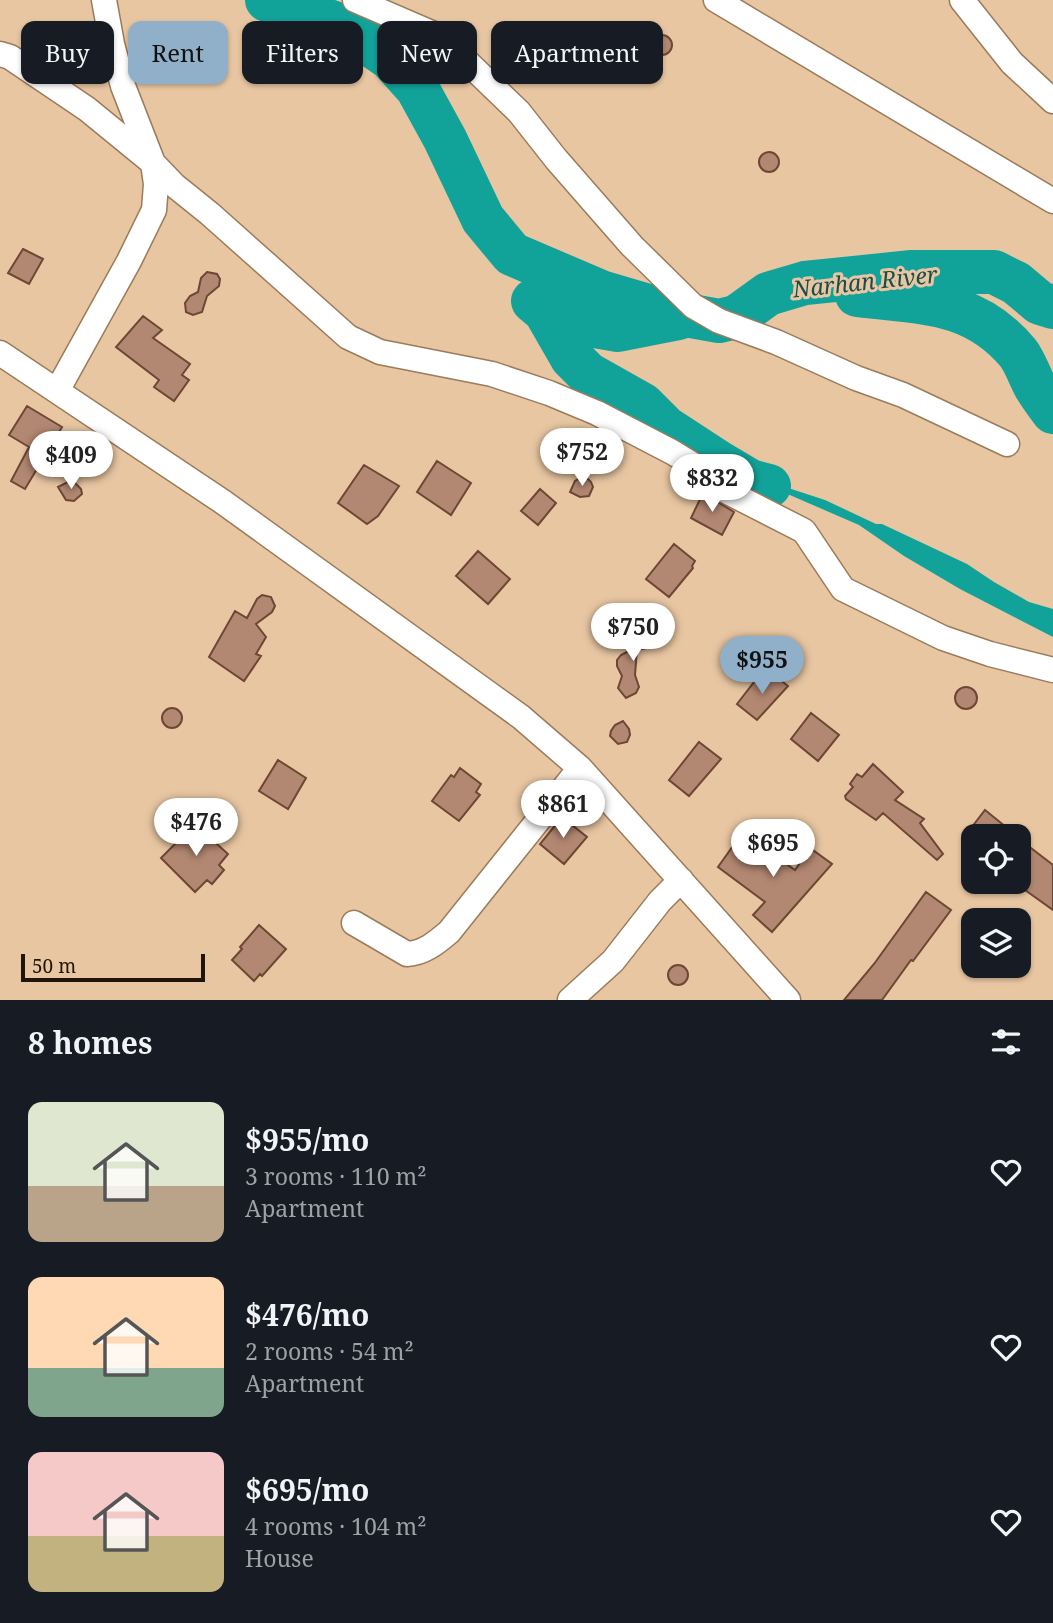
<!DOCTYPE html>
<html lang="en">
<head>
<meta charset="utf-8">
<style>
	:root { --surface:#171b24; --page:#20242c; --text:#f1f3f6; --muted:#9ea1a6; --accent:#90afc9 }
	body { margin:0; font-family:"Noto Serif",serif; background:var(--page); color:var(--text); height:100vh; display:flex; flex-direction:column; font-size:26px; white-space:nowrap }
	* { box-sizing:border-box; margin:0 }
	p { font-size:23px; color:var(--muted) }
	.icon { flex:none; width:38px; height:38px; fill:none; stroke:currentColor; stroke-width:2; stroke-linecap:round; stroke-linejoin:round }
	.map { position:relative; height:1000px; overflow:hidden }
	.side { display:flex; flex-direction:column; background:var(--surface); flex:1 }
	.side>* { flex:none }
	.guide { position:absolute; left:21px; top:21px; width:700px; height:63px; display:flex; gap:14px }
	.buttons { position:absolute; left:961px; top:824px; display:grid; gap:14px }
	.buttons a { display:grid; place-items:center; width:70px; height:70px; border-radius:14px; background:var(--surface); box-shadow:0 2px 5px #0004; font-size:35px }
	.scale { position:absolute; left:21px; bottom:18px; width:184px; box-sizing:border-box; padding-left:7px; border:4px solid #211507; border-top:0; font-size:19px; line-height:24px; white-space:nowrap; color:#211507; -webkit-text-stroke:5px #e8c6a2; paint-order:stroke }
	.price { position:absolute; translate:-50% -60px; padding:0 16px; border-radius:24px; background:#fff; color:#222; font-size:23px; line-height:46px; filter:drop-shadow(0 2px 4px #0008) }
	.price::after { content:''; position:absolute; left:50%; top:42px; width:21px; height:16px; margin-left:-10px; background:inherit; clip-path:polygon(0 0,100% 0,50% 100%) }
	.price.active { background:var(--accent); color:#111 }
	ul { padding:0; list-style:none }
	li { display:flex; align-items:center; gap:21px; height:175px; padding:0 28px }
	li span { display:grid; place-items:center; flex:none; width:196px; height:140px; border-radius:14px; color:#555 }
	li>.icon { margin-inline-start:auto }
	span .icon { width:84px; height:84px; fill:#fffc; stroke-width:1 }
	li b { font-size:30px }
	h2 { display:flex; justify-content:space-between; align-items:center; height:84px; padding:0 28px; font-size:30px }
	.chip { padding:0 24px; border-radius:14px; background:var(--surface); box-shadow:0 2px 5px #0004; font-size:24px; line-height:63px }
	.chip.active { background:var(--accent); color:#111 }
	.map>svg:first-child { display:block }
</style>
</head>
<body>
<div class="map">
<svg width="1053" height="1000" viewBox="0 0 1053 1000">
	<rect width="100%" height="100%" fill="#e8c6a2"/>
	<!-- water -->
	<path fill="#11a39a" d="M773,483L825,500L876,524H882L967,564L994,582L1029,602L1053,609V637L960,589L904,556L859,525L769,486Z"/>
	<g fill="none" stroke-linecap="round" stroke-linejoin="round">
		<!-- river -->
		<path stroke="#11a39a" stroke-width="44" d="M267,0L343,26L390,58L417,88L445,139L483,219L512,254L601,292L669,312L719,321L736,317L768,294L805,283L912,272H994L1016,283L1040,303L1053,307
			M857,295C920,303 973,299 1018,353C1025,362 1029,375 1035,386C1040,395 1047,404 1053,412
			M533,301L545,311L567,321L618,330L679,318
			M545,311L572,358L588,374L643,405L666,428L718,462L750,481L769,486"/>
	</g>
	<!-- building -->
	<path fill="#b38872" stroke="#6e4734" stroke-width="2" d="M652 45a10 10 0 1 1 20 0a10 10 0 1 1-20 0Z
		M759 162a10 10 0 1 1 20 0a10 10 0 1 1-20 0Z
		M23,249L43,259L29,284L8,273Z
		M207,272L217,274L220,279L219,286L207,296L202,312L193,315L186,312L185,303L190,296L198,292L201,278Z
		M143,316L162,330L153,338L190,364L182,375L189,380L174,401L154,387L159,380L116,347Z
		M27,406L62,427L25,489L11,481L29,447L9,435Z
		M437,461L471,483L451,515L417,492Z
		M364,465L399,486L378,516L367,524L338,503Z
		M580,478H587L591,482L593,487L589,496L580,497L570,492L575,481Z
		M72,480L81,489L82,494L74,501L66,500L58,487Z
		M540,489L556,503L538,525L521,511Z
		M703,493L734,512L722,535L691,518Z
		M674,544L695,561L692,566L693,568L669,597L646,579Z
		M478,551L510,579L488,604L456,576Z
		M262,595L271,597L275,606L272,612L256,624L266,637L256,654L261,656L244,681L209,657L235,611L247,618L257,599Z
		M642,629L651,631L655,640L651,647L637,650L635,675L639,687L636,693L626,698L618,688L622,676L617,666V660L621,655L633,649L635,636Z
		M772,673L788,686L757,720L737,704L758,677L764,682Z
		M955 698a11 11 0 1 1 22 0a11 11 0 1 1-22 0Z
		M162 718a10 10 0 1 1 20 0a10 10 0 1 1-20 0Z
		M811,713L839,735L818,761L791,739Z
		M623,721L629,729L630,735L627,742L618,744L610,736L611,731L615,725Z
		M699,742L721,759L689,796L669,780Z
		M278,760L306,778L288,809L259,791Z
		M873,764L903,792L895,800L924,819L920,823L943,854L937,860L883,813L876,820L846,799L845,796L853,787L850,784L857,774L862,777Z
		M460,768L481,784L476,792L480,795L459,821L432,801L451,775L454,777Z
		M985,810L1017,836H965Z
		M562,817L587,837L564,864L540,844Z
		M195,824L228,854L219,865L224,870L212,884L207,880L195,892L161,858Z
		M1018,838L1053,865V910L1018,885Z
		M738,839L753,850L758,844L795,870L810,848L832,864L772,932L753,915L765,902L718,867Z
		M926,892L951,910L913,961L911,960L882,1000H844L874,964Z
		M259,925L286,949L262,976L260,974L254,981L232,960L242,949L240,947Z
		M668 975a10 10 0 1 1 20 0a10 10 0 1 1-20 0Z"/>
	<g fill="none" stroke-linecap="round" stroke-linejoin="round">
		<!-- street casing -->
		<g stroke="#9b7b5a" stroke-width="27">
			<path id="street" d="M104,0L112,44L123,86L153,163L174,185L210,214L348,337L380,352L492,374L549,393L597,413L672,452L718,480L720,488L804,531L843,589L943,638L990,654L1053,670
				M355,0L436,35L463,58L519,112L556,159L632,246L693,306L719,321L776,342L856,378L903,395L1007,444
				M716,0L1053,201
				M962,0L1012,63L1053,101
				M0,54L10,57L87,109L153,163L156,184L154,210L129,261L57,391
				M0,353L223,502L521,717L580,768L788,1000
				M354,923L407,954C424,953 436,943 449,932L580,768
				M570,1000L613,961L660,901L681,880"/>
		</g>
		<!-- street -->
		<use href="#street" stroke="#fff" stroke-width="24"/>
	</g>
	<g text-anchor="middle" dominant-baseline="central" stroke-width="6" stroke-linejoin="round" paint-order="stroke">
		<!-- water labels -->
		<g font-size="23" font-style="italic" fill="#194e4a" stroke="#e8c6a2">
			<text transform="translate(865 281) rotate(-6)">Narhan River</text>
		</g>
	</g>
</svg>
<div class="buttons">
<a><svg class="icon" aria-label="locate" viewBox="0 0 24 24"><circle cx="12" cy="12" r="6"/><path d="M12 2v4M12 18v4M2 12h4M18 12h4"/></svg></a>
<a><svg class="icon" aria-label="layers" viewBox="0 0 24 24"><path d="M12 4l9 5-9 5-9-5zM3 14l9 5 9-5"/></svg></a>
</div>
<div class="scale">50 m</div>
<b class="price" style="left:582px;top:488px">$752</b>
<b class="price" style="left:71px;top:491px">$409</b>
<b class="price" style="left:712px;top:514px">$832</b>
<b class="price" style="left:633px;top:663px">$750</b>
<b class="price active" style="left:762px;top:696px">$955</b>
<b class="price" style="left:563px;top:840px">$861</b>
<b class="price" style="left:196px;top:858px">$476</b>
<b class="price" style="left:773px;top:879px">$695</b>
<div class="guide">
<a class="chip">Buy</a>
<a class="chip active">Rent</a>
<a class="chip">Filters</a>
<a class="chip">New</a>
<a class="chip">Apartment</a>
</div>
</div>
<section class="side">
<h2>8 homes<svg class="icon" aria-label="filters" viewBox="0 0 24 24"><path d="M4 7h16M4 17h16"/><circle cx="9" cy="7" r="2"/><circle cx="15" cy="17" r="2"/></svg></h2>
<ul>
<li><span style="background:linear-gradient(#dfe7d0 60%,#b9a48a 0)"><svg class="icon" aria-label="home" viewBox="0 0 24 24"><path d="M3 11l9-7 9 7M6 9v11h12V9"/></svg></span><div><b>$955/mo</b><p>3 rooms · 110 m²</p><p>Apartment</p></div><svg class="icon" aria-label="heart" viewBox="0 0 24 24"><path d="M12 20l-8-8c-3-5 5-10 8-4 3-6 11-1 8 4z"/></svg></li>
<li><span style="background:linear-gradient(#ffd9b3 65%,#7fa58c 0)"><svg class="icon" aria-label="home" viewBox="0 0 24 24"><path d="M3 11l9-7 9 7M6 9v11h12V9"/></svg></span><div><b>$476/mo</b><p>2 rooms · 54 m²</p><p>Apartment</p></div><svg class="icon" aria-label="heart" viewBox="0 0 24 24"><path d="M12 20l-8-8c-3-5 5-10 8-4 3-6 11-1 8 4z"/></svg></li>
<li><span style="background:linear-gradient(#f6c9c9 60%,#c2b280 0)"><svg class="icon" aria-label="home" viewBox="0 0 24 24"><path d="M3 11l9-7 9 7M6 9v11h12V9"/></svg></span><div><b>$695/mo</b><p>4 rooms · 104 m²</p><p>House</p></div><svg class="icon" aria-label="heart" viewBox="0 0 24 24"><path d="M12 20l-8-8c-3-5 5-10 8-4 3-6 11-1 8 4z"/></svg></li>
</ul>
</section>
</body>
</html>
